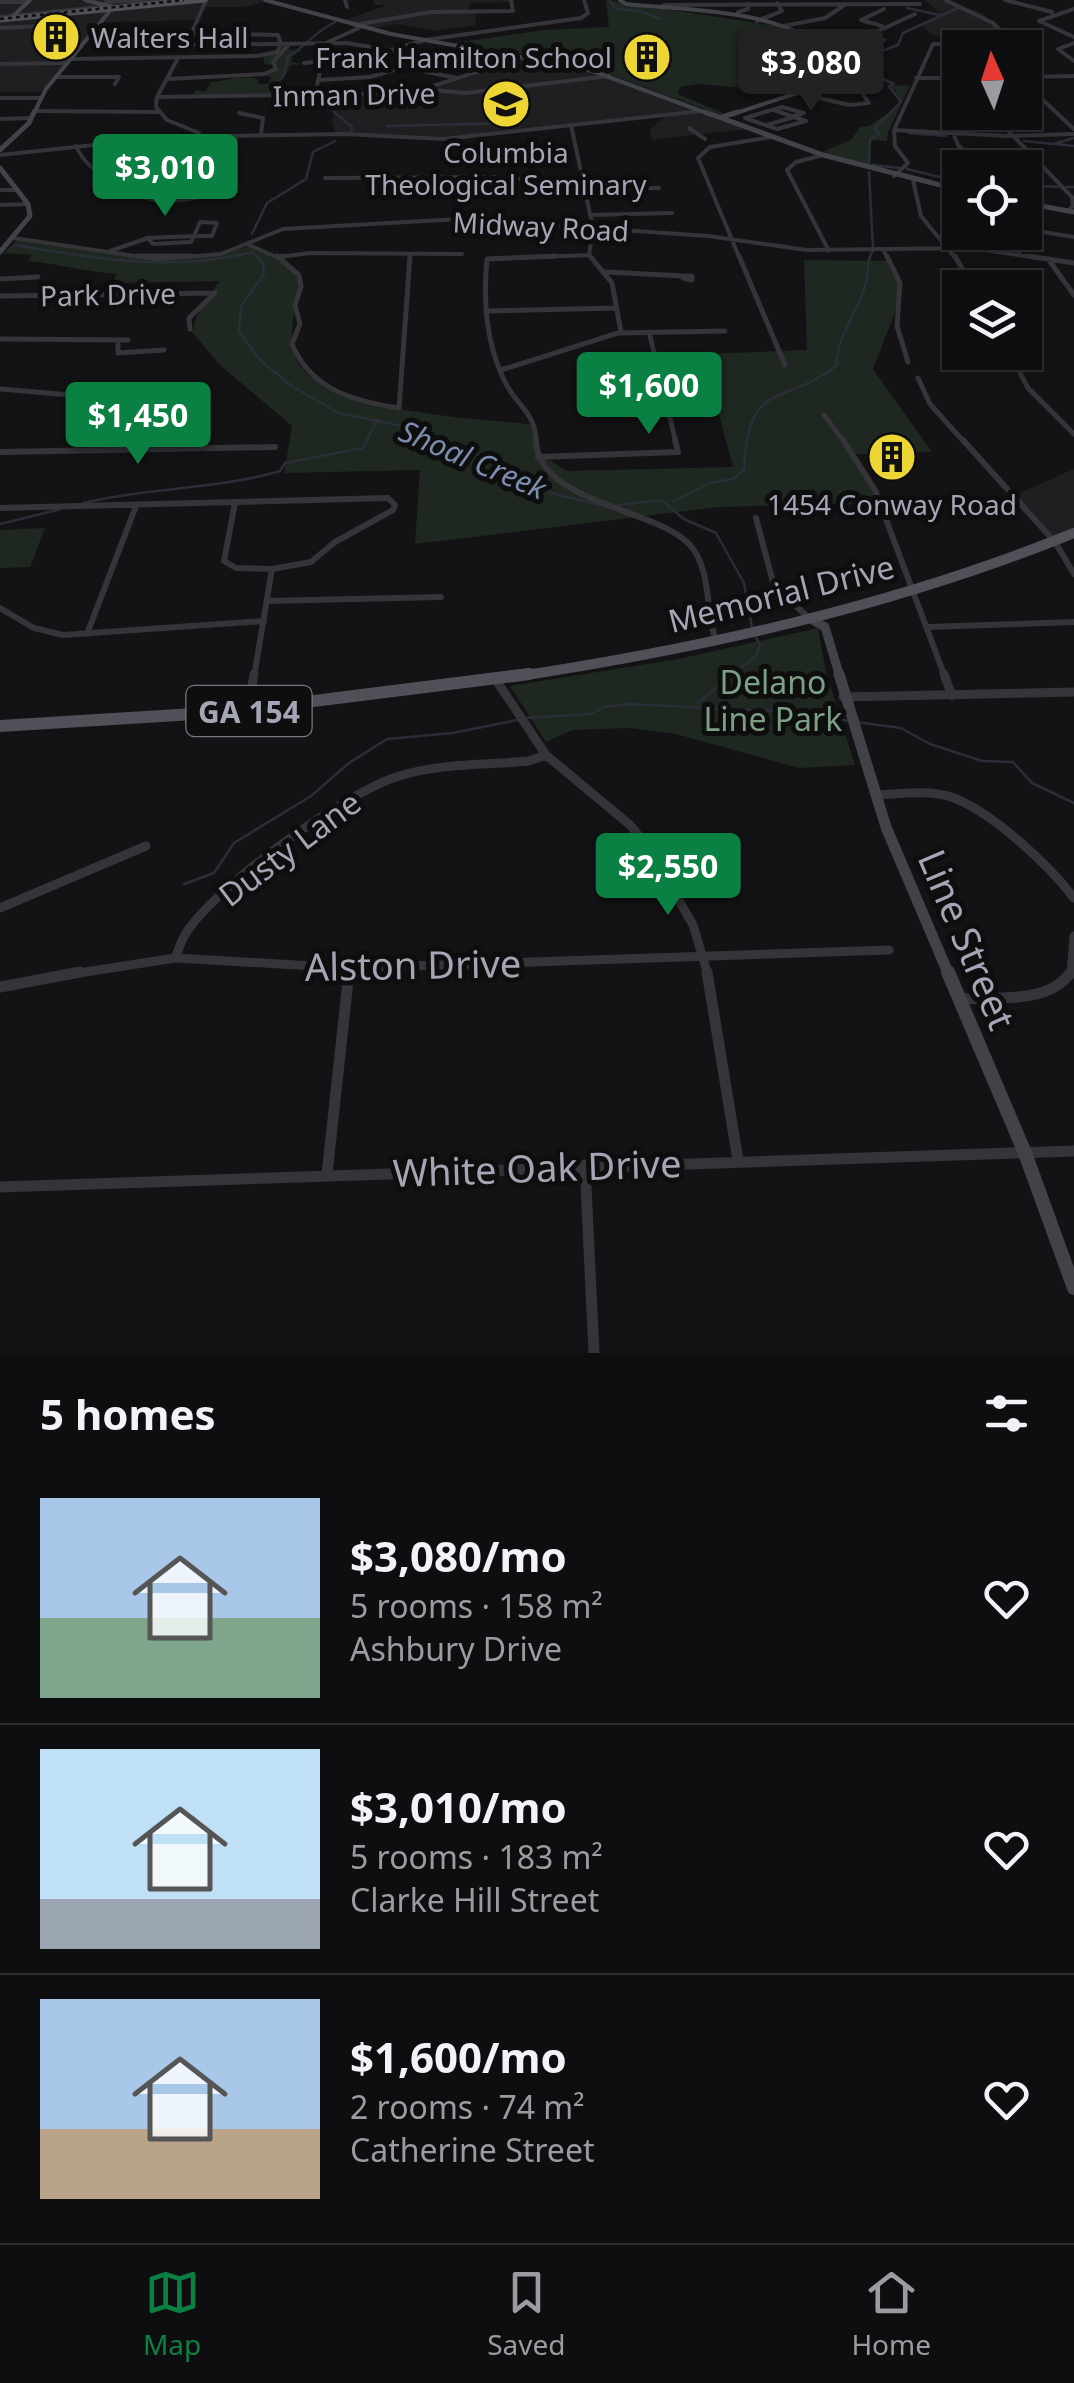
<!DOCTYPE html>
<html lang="en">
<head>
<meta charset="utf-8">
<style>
	:root { --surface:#0e0e10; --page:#1c1c1e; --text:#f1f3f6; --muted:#9b9c9f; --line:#2e2e30; --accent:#0b8043 }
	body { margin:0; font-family:"Noto Sans",sans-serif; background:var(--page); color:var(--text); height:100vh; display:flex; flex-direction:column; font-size:38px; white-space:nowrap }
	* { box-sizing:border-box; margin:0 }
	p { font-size:32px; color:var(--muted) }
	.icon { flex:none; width:55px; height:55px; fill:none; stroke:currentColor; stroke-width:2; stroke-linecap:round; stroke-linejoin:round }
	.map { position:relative; height:1353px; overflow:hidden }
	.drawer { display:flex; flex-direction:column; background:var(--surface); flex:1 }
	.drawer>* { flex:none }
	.needle { width:65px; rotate:357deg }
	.controls { position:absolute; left:942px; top:30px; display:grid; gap:20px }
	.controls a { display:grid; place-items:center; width:100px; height:100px; border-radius:0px; background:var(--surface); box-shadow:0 5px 15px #0003,0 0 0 2px var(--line); font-size:50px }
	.price { position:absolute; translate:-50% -85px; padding:0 22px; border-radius:10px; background:var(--accent); color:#fff; font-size:32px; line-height:65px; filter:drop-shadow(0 2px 5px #0008) }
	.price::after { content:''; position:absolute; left:50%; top:60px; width:30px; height:22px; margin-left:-15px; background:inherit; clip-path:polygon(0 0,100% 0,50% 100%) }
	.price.current { background:#222; color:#fff }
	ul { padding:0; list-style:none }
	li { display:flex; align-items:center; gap:30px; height:250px; padding:0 40px }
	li+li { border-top:2px solid var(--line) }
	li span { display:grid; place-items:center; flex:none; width:280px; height:200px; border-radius:0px; color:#555 }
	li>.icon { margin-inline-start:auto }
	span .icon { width:120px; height:120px; fill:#fffc; stroke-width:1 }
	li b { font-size:42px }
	h2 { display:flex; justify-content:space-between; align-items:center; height:120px; padding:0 40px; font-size:42px }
	.tabs { display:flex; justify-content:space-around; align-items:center; height:140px; border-top:2px solid var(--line); background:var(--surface); font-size:28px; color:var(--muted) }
	.tabs a { display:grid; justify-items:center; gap:5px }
	.tabs .current { color:var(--accent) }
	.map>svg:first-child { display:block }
</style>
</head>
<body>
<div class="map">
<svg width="1074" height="1353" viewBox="0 0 1074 1353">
	<rect width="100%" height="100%" fill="#131315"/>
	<!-- built -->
	<path fill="#1f1f21" d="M0,0H267L268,1L243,7H204L197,20L104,22L45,92H0Z
		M373,0H509L510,2L471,3L468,10L429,11L355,24L341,21L388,5H375Z
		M925,0H942L980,12L998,26L983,35L933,36L922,25L942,16Z
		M475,12L476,25L435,31L399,24L372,28L357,25L429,13Z
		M527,58L577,67L693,110L434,138L335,133L332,121L337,95L438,87Z
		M700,112L747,129L652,140L650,129L667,115Z
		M1074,469V537L1055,539L1015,495Z"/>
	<!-- green -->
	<path fill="#1f2721" d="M606,0L784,27L807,35L827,53L825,62L793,92L699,84L680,87L678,94L725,114L721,115L603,72L454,43L544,30L609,27Z
		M284,44H290L289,50H302L292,56L291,62L304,64L291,65L273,94L193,95L196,90L205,92L211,82C226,81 243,74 259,80L257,84H268L271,77L262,75L279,66L264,64V57L281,50Z
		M910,85L888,132L887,141L870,140L869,166L823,152L852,139L860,127L869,126L900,105L895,90L889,86Z
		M18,239C96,250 174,268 251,246L293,266L303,282C296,306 286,333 296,358C320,414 482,418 536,425L540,454L567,471L733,467L703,354L807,350L804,260L889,261L901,282L898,305L873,369L932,452L855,454L883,503L719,507L415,544L420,470L284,473L292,426L220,365L192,332L197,315L219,281L112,283L117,274C86,272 59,264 29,261L32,255L4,253Z
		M45,528L30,567L0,568V530Z
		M818,628L826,672L855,765L799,768L676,734L630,728L572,730L546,742L510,686L678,659Z"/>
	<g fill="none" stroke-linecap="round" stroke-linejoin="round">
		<!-- stream -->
		<path stroke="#2a2e38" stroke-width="2.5" d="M610,1L616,9L643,12L660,19
			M907,8L940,15
			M751,29L826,55
			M834,56L894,84L889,86L901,102L875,128L879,134L870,140L869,164
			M857,65L856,61L898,45L903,33L958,8
			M270,93L284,75L288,57C307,45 312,34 335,22
			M293,100L332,110L352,127L351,133
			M387,126L510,123
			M908,133L946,136
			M1024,141L1053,144L1074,138
			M1056,144L1074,146
			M873,165L899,168
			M907,169L956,181
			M869,172L873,249
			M1025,185L1058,187
			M1067,187H1074
			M252,234L267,203L306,179L313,152L335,141
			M16,245C94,259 175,272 253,252L263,264L264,274L241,306L239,332L260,360L293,387L339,413L416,429L529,476L551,493L600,505
			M673,502L709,483L733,479L744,470C747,378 784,407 836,366C839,328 859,314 866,282C869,270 866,261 873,251
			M83,503C148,487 216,490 280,471L285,463L363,448L377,420
			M618,505L661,500L684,519L716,533L744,583L752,627
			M0,524L61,509
			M696,704L757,655L760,644L756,638
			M525,718L591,714L604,707L630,704L807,713L849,721
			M856,722L901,728L930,744L982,761L1013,762L1032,783L1074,803
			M184,884L214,873L234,843L311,796L349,763L387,739L453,733L517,720"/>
		<!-- street-far4 -->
		<path stroke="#343439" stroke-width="4" d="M345,0L347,7
			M945,0L993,23L999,29L984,35L999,48
			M1005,0L1052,12
			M0,2H28
			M106,2L161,0
			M664,5L920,4
			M1074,9L1039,21L1074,37
			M738,12L748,9V4
			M0,17L110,6
			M757,21L782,11L777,3
			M354,25L431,12L513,11L511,0
			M784,26L825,18L843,6
			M882,26L861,20L884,9
			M0,28L40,26L55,15
			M807,33L878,31L915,14
			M190,37L206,0
			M844,40L875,44
			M1074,43L1058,49L1074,61
			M185,45L347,43L492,68
			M828,50L874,46L884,40
			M178,58L157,97L156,107L167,120L199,133
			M71,59L257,56L277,52L281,44L278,35L192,33
			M304,63L364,58L425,40L581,18L588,13L584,0
			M0,64L68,63
			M1025,70L1036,80L1031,89L1074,129
			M422,71L457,78
			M57,77H119L115,84
			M1025,77L1074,76
			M916,78H960
			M167,79L264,74L276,69L273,62L289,44
			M319,80L370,77L431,59
			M430,87L524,57
			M837,88H858
			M797,93L850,105L869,103L849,73L823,67
			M315,95L326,43L359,28
			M157,97L361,94L421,89L466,93L609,76
			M0,98H41
			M35,111L159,112
			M990,112L1072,197L1073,206L1068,211
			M239,113L263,118L261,135
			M794,116L804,113L782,107L745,118L777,129L806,121L794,117
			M0,119L31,118
			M571,125L593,228L589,255L592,259
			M767,125L794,117L774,110
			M689,128L705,139
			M894,130L1007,136L1074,134
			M953,133L958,145L980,168
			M76,146C84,163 93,169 108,179C148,206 169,204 214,194L237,136
			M0,155L169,137L345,134L443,139L701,111
			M166,155L170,158L155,159L168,153L163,148L169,137
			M823,155L796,162L787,170L829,251
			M894,176L908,163L895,146L894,130L933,44L992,42
			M325,178L490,177L582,183
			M913,180L921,216L956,259
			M117,185L221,177
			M944,187L960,182
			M585,189L659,188
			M0,190H17
			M0,205L28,204
			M590,215L672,213
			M200,222L217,223L212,236H194Z
			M1025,229L1074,237
			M14,238L155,259
			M148,238L153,244L191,242L194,236
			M148,238L194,236
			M249,245L281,259
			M883,249L888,259
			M107,252L148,238
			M1019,255L1021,232
			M279,257L310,253L462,254
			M159,259L221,254L283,229L460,219L708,236L807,250L971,248L1045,259
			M410,259V255
			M492,259L589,255
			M740,259L698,158L710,147L772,137"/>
		<!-- street-far3 -->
		<path stroke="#343439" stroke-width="5" d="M138,256H191
			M277,256L299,275L301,287L295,305L300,324L292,344C311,390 354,401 399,408L410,256
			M590,256L612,283L621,332
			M739,256L785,365
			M887,256L900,283L897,326L908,362
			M955,256L973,288
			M1028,256L1074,263
			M279,257L284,256
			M1048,259L1074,295
			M606,272L684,276
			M686,276H692V280L683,278Z
			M0,279L38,277
			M0,296L215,293
			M488,311L617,308
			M190,329L189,318L215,293
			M649,332L676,443
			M0,339L128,340
			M118,341V353L164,350
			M1009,352L1028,388L1074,434
			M501,370L618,333L725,331
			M918,378L930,404L965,443
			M0,389L129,400L164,418L173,443
			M824,415L845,443
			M536,443C537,414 516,405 505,382C486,344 483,300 487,259L556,256"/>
		<!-- street-far2 -->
		<path stroke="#343439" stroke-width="6" d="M172,440L175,449
			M536,440C537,503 656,508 690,545C712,570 705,611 716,641
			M843,440L875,490L945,677
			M963,440L1055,542L1074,574
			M0,452L275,447
			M538,457L678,452L675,440
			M0,508L388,498L395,505L393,510L335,542L311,562L272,569L236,568L224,561L235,503
			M756,518L774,586L809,618
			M267,601L441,597
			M0,608L34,628L63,635L264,621
			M928,627L1074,622
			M87,634L136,506
			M254,677L272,569"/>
		<!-- street-far1 -->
		<path stroke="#343439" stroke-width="9" d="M944,674L952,696
			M496,680L546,755L630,825L649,848L693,925L708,975
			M843,697L1074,692
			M248,712L254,674
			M876,795C901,794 930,789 954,798C993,813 1049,865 1074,898
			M0,908L146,846
			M175,958C179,949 182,938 188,930C221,883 344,793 399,776C441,763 486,765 529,761L546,755
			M66,975L175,958L349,968L889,950
			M348,975L349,968
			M1071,975L1074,936"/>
		<!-- street -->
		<path stroke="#343439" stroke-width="11" d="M707,972L738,1160
			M0,987L80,972
			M961,999C997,997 1049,1004 1071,972
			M585,1165L594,1353
			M327,1174L349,972
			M0,1187L1074,1151"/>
		<!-- secondary-far4 -->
		<path stroke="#424249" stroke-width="4" d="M85,0L113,7
			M265,0L391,34L587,69L712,115
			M620,0L626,4C693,11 775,8 829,52L830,59L797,93L730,115
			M13,16L30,0
			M33,115L46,89L113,7"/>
		<!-- secondary-far3 -->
		<path stroke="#424249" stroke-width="5" d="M705,112L823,155L960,190
			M722,117L738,112
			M0,150L29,123L34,112
			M0,168L28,204L30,216L0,252
			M1025,203L1074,212"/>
		<!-- secondary-far2 -->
		<path stroke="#424249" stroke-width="9" d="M809,618L825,627L840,677"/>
		<!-- secondary-far1 -->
		<path stroke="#424249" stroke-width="11" d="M839,674L886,827L949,975"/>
		<!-- secondary -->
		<path stroke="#424249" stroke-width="14" d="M948,972L1025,1153L1074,1288"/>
		<!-- primary-far2 -->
		<path stroke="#505058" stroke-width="5" d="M0,20L205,0"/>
		<!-- primary-far1 -->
		<path stroke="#505058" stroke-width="10" d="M513,677C704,648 894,606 1074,533"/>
		<!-- primary -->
		<path stroke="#505058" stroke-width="12" d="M0,726L226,712L529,674"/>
		<!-- rail casing -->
		<g stroke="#4d4d54" stroke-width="4">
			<path id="rail" d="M0,19L184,0"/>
		</g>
		<!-- rail -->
		<use href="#rail" stroke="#0e0e0f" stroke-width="2.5" stroke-dasharray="4" stroke-linecap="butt"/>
	</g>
	<!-- icons -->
	<defs>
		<g id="building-disc" transform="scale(2.5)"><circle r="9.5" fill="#edd633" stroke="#0e0e0f"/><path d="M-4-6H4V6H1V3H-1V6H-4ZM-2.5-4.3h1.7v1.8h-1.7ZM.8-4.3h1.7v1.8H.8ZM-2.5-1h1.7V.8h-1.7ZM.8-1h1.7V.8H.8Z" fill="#111"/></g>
		<g id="university-disc" transform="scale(2.5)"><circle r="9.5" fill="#edd633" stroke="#0e0e0f"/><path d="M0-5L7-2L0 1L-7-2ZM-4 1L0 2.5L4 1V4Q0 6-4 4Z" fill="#111"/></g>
	</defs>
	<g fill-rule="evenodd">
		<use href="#building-disc" x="56" y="37"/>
		<use href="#building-disc" x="647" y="57"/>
		<use href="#university-disc" x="506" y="104"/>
		<use href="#building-disc" x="892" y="457"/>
	</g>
	<g text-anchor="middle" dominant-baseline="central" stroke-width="10" stroke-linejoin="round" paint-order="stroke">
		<!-- far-poi labels -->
		<g font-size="28" fill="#a5a6b5" stroke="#0e0e0f">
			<text x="91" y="37" text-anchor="start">Walters Hall</text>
			<text x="612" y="57" text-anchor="end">Frank Hamilton School</text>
			<text x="506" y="152">Columbia<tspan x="506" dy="32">Theological Seminary</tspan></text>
			<text x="892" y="504">1454 Conway Road</text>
		</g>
		<!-- far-street labels -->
		<g font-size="28" fill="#a5a6b5" stroke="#0e0e0f">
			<text transform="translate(354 94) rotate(-1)">Inman Drive</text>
			<text transform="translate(541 226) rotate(3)">Midway Road</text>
			<text transform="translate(108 294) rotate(-1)">Park Drive</text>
		</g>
		<!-- far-water labels -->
		<g font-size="30" font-style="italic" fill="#7c8caf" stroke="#0e0e0f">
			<text transform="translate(473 459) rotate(23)">Shoal Creek</text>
		</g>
		<!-- shield labels -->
		<rect fill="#0e0e0f" stroke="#787883" stroke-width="2.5" x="186.5" y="686" width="125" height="50" rx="8"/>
		<g font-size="30" font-weight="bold" fill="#a5a6b5">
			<text x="249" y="711">GA 154</text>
		</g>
		<!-- street labels -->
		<g font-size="32" fill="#a5a6b5" stroke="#0e0e0f">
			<text transform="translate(781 593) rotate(-14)">Memorial Drive</text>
			<text transform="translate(289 848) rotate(-37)">Dusty Lane</text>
		</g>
		<!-- park labels -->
		<g font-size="32" fill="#7c9f86" stroke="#0e0e0f">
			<text x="773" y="681">Delano<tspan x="773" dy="37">Line Park</tspan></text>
		</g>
		<!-- near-street labels -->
		<g font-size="38" fill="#a5a6b5" stroke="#0e0e0f">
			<text transform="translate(968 939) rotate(67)">Line Street</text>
			<text transform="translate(413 964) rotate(-1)">Alston Drive</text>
			<text transform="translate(537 1167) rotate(-2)">White Oak Drive</text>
		</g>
	</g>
</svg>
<div class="controls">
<a><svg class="needle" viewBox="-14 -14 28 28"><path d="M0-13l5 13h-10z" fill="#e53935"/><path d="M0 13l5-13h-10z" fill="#9b9c9f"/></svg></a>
<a><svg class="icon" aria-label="locate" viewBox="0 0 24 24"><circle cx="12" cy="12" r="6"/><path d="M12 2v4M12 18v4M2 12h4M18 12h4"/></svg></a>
<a><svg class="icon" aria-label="layers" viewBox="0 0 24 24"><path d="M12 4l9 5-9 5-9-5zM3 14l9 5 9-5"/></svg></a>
</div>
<b class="price current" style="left:811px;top:114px">$3,080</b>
<b class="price" style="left:165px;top:219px">$3,010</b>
<b class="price" style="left:649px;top:437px">$1,600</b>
<b class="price" style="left:138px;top:467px">$1,450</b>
<b class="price" style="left:668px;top:918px">$2,550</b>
</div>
<section class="drawer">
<h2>5 homes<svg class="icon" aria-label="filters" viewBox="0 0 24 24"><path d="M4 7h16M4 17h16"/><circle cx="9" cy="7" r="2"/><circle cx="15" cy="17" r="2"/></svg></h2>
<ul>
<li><span style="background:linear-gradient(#a9c7e8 60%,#7fa58c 0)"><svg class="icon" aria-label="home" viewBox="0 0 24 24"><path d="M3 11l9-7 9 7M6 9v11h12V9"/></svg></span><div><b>$3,080/mo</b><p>5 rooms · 158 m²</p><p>Ashbury Drive</p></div><svg class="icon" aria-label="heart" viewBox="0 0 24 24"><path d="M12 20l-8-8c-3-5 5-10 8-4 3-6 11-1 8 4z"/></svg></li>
<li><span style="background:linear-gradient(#bfe0f5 75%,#9aa5b1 0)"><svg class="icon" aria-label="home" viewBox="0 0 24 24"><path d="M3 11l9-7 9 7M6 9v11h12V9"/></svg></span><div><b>$3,010/mo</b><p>5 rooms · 183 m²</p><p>Clarke Hill Street</p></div><svg class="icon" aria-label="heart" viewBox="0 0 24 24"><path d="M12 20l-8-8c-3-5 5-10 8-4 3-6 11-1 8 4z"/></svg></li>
<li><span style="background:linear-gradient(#a9c7e8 65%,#b9a48a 0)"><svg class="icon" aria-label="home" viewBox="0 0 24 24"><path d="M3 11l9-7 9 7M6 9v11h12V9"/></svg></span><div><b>$1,600/mo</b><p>2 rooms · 74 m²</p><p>Catherine Street</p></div><svg class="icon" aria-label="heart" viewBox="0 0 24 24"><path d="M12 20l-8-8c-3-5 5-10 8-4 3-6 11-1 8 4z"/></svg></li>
</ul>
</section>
<nav class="tabs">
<a class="current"><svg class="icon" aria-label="map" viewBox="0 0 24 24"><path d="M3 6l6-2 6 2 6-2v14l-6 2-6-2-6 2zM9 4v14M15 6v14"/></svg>Map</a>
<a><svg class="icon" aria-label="saved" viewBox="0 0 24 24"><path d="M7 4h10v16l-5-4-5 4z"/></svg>Saved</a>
<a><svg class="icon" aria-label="home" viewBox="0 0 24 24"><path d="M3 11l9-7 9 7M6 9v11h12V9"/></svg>Home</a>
</nav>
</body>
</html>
